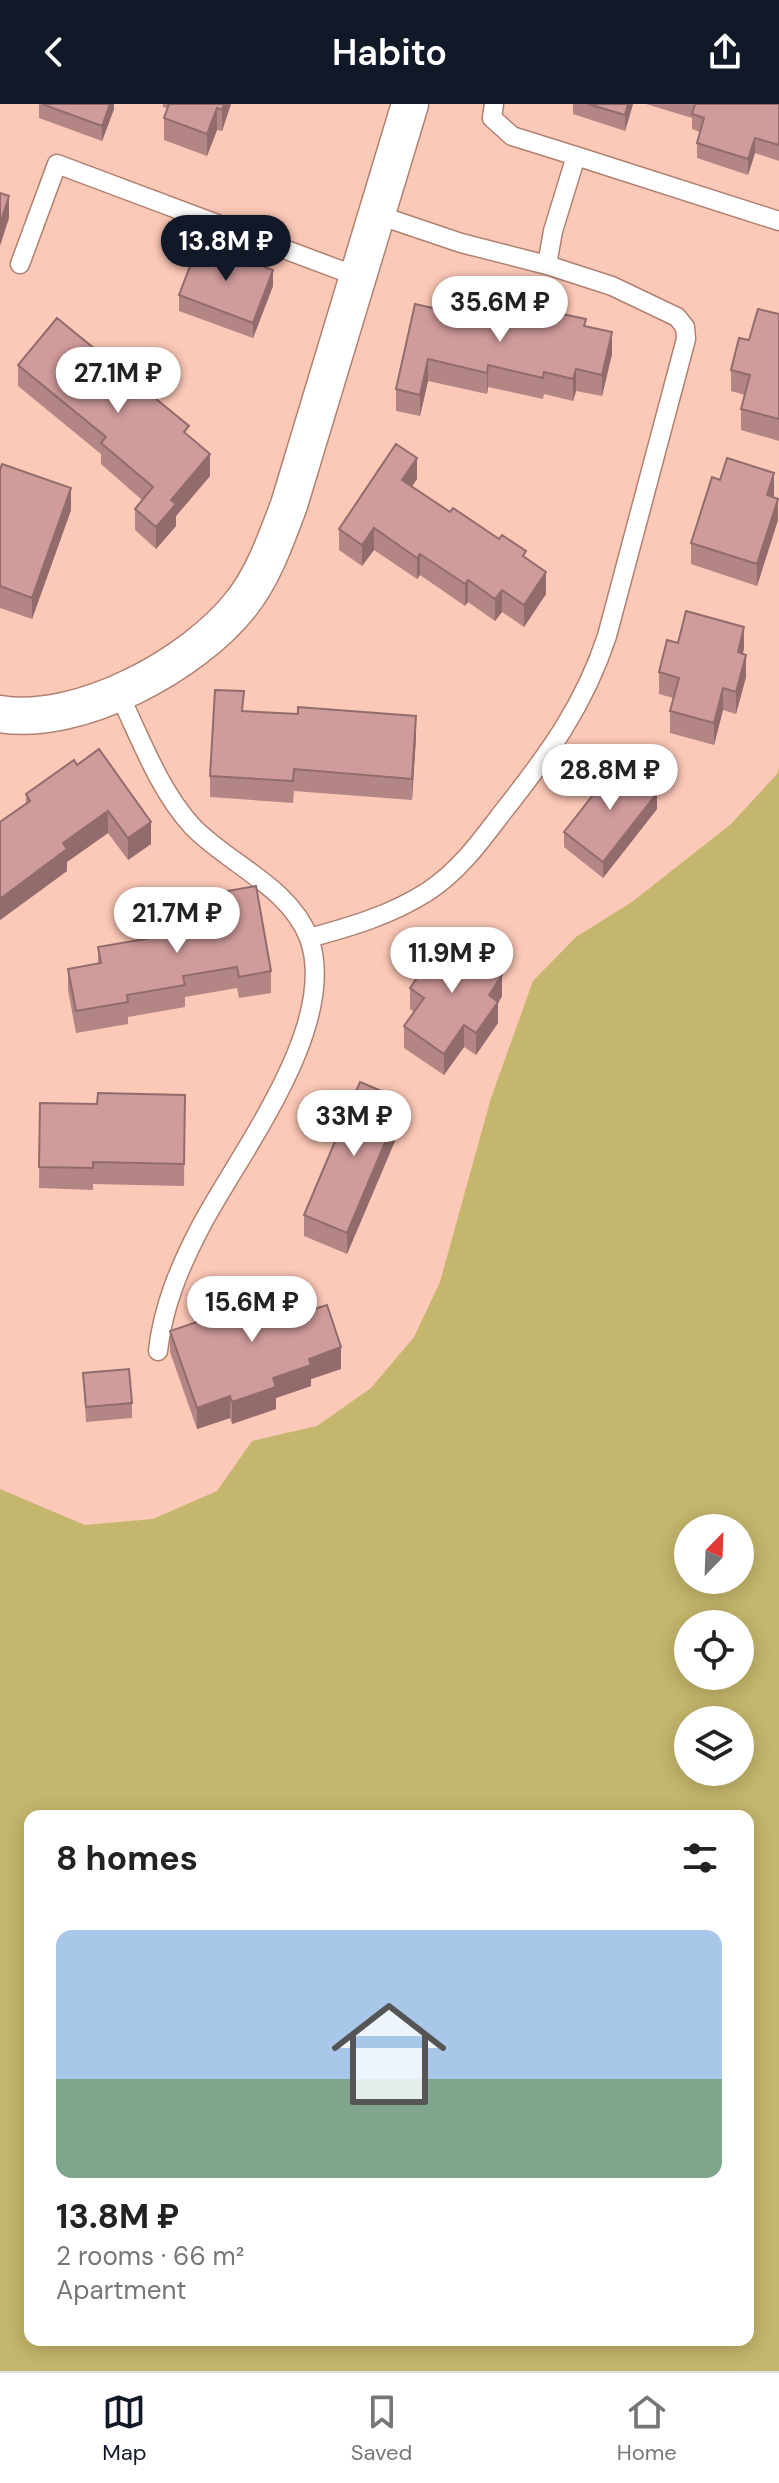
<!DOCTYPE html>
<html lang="en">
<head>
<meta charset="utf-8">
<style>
	:root { --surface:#fff; --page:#f6f6f6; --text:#222; --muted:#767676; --line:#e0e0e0; --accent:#111827 }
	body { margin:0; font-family:"DM Sans",sans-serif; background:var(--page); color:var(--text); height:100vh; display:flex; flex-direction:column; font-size:30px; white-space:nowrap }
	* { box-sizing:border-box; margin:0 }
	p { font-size:26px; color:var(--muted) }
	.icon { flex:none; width:44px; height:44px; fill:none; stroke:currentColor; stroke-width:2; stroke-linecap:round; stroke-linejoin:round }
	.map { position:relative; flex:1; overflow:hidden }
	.drawer { position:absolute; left:24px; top:1706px; width:730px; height:536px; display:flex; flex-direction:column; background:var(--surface); border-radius:16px; box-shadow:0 4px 20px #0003 }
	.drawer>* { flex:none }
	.needle { width:52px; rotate:23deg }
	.buttons { position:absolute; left:674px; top:1410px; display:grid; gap:16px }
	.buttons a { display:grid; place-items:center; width:80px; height:80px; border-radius:50%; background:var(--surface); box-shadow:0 4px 20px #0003; font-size:40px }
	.price { position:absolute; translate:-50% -68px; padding:0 18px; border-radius:28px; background:#fff; color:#222; font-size:26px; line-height:52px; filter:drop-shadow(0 2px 4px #0008) }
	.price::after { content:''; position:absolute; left:50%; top:48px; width:24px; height:18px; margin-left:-12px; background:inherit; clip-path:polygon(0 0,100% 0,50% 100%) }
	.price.on { background:var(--accent); color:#fff }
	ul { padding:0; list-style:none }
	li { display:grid; align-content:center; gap:16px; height:424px; padding:0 32px }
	li span { display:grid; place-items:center; height:248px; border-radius:16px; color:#555 }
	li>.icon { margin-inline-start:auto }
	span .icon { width:144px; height:144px; fill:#fffc; stroke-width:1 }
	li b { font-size:34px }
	h2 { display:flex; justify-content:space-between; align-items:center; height:96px; padding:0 32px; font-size:34px }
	header { display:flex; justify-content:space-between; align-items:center; height:104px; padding:0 32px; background:var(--accent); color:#fff; font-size:36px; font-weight:600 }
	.tab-bar { display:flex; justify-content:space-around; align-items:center; height:112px; border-top:2px solid var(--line); background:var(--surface); font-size:22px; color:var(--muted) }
	.tab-bar a { display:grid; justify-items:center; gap:4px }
	.tab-bar .on { color:var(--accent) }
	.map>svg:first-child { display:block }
</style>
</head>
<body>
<header><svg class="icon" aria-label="back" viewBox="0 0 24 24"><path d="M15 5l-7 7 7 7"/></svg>Habito<svg class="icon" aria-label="share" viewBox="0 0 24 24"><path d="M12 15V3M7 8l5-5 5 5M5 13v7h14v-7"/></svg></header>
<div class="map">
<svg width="779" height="2267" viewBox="0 0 779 2267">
	<rect width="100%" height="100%" fill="#fcc8b7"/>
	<!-- green -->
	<path fill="#c4b66c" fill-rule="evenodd" d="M779,664V2267H0V1385L85,1421L153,1415L217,1387L252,1337L317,1322L371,1284L414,1233L440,1178L491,994L533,877L576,833L632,798L731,720L777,670ZM740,1424V1476H688V1424ZM740,1520V1572H688V1520ZM688,1616H740V1668H688ZM748,1712V2236H30V1712Z"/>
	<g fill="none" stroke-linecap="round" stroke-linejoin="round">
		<!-- lane casing -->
		<g stroke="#b08171" stroke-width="21">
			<path id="lane" d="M494,0L492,14L512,32L576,52
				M20,160L57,60L356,172
				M547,161L553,127L576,52L779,117
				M119,590C140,633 159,686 192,722C228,760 289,782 309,834C340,921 240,1048 201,1122C180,1162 163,1202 158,1247
				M309,834C350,823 391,811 427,788C459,767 480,738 502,709C548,651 584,602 607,532L686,235L685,223L677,213L612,182L547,161L461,139L378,111"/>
		</g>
		<!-- street casing -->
		<g stroke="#b08171" stroke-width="39">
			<path id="street" d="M0,610C79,623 193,561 241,500C264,471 276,435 289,401L410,0"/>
		</g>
		<!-- lane -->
		<use href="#lane" stroke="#fff" stroke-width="18"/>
		<!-- street -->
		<use href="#street" stroke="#fff" stroke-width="36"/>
	</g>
	<!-- wall -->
	<path fill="#b38585" d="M39,0H114V5L102,37L39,14Z
		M163,0H231L222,27L217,26L207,52L164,36V14L167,4L163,3Z
		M573,0H633L625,27L573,10Z
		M646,0H779V57L755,49L748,71L697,54V39L700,28L692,25V14Z
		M273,182L253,234L179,207V191Z
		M446,207L497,211L586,223L612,250L602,292L576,287L573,297L544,290L543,295L488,283L487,290L428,277L420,312L396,307V285Z
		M779,210V337L741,326V305L745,291L731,287V266L749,236Z
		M18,261L189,332L210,372L176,412V422L156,445L135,426V405L142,396L101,360V350L18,282Z
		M0,366L71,406L32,515L0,504Z
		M417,375L412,382L450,408L526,454L546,490L524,523L502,508L495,517L468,498L465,502L420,471L417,475L374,446L362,462L339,446V425Z
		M720,376L774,391L773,393L778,416L757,482L691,460V439Z
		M678,539L744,544L743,550L746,573L736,610L723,606L714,641L670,629V607L673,594L659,590V568Z
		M244,607L298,610L416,633L412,696L294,687L293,699L210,693V672Z
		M77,661L151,740L128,756L108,729L67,758V767L0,816V718L26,700V690Z
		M657,705L603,774L564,743V728Z
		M227,787L271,867V889L239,894L237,884L185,893V903L128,913V920L76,929L68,886V865L98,859V843L171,831V817L227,808Z
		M410,884L502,892L498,899V919L476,951L464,943L444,971L404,944V922L414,908L410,905Z
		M185,991L184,1082L93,1080V1086L39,1084L40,999L97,1000Z
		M403,1018L347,1150L304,1132V1111Z
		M227,1197L302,1209L341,1265L311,1275V1282L276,1294V1305L232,1320L230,1314L197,1325L170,1248V1227L227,1208Z
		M83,1269L132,1299V1314L86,1318Z"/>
	<!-- shaded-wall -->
	<path fill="#926c6c" d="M110,0H114V5L102,37V22Z
		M224,0H231L222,27V6Z
		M628,0H633L625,27V11Z
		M217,4V26L207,52V30Z
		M755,34V49L748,71V55Z
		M9,92V114L0,142V120Z
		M273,166V182L253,234V219Z
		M612,228V250L602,292V271Z
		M428,255V277L420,312V291Z
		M488,261V283L487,290V269Z
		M576,265V287L573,297V275Z
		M210,350V372L176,412V422L156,445V423L171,396Z
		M417,354V375L402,397V376Z
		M774,369V391L767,413V391Z
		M71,384V406L32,515V494Z
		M778,395V416L757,482V460Z
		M374,424V446L362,462V441Z
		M420,450V471L417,475V454Z
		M546,468V490L524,523V501Z
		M468,476V498L465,502V480Z
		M502,486V508L495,517V495Z
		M744,523V544L738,570V548Z
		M746,551V573L736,610V588Z
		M723,584V606L714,641V619Z
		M416,612V633L412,696V675Z
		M657,689V705L603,774V758Z
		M108,707V729L67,758V767L0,816V795L63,739Z
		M151,718V740L128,756V734Z
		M502,871V892L498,899V919L476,951V929L489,891Z
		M464,921V943L444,971V950Z
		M403,996V1018L347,1150V1129Z
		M341,1243V1265L311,1275V1282L276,1294V1305L232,1320V1298L273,1274L309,1255Z
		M230,1292V1314L197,1325V1304Z"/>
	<!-- building -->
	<path fill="#d09b9b" stroke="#926c6c" stroke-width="2" d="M42,0H110L102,22Z
		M169,0H224L222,6L217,4L207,30L164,14Z
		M588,0H628L625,11Z
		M695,0H779V41L755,34L748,55L697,39L704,14L692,10Z
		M0,89L9,92L0,120Z
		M199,139L273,166L253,219L179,191Z
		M415,200L446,207L448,200L497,211L499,203L555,215L557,209L586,215L584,222L612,228L602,271L576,265L573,275L544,268L543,274L488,261L487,269L428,255L420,291L396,285Z
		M758,205L779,210V315L741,305L750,271L731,266L739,234L749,236Z
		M57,214L189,322L184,328L210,350L171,396L176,400L156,423L135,405L153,383L101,339L106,333L18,261Z
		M396,340L417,354L402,376L450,408L453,404L499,435L502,431L526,447L523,452L546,468L524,501L502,486L495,495L468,476L465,480L420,450L417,454L374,424L362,441L339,425Z
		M727,354L774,369L767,391L778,395L757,460L691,439L712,373L720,376Z
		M2,360L71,384L32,494L0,482V366Z
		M686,507L744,523L738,548L746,551L736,588L723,584L714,619L670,607L679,574L659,568L667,536L678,539Z
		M215,586L244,587L242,607L298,610V603L416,612L412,675L294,665L293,677L210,672Z
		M99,645L151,718L128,734L108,707L63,739L67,745L0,795V718L30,697L26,690L74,656L77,661Z
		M618,659L657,689L603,758L564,728Z
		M256,782L271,867L239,873L237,863L183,872L185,881L127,891L128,898L76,907L68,865L101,859L98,843L174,830L171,817L231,807L227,787Z
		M446,832L502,871L489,891L498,898L476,929L464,921L444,950L404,922L424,894L410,884Z
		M360,978L403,996L347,1129L304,1111Z
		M98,989L185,991L184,1060L93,1058V1064L39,1063L40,999L97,1000Z
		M291,1176L302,1209L327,1201L341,1243L309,1255L311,1261L273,1274L276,1283L232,1298L230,1292L197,1304L170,1227L229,1207L227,1197Z
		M129,1265L132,1299L86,1303L83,1269Z"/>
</svg>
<div class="buttons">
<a><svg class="needle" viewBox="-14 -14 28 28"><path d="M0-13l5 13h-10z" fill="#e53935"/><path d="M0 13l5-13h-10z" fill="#767676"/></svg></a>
<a><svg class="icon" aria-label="locate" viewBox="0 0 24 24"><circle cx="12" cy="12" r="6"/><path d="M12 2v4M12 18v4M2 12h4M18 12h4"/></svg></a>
<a><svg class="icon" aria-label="layers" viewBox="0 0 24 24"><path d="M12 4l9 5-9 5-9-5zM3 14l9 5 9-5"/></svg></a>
</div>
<b class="price on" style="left:226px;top:179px">13.8M ₽</b>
<b class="price" style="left:500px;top:240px">35.6M ₽</b>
<b class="price" style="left:118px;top:311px">27.1M ₽</b>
<b class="price" style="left:610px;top:708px">28.8M ₽</b>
<b class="price" style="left:177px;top:851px">21.7M ₽</b>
<b class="price" style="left:452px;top:891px">11.9M ₽</b>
<b class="price" style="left:354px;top:1054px">33M ₽</b>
<b class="price" style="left:252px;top:1240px">15.6M ₽</b>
<section class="drawer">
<h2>8 homes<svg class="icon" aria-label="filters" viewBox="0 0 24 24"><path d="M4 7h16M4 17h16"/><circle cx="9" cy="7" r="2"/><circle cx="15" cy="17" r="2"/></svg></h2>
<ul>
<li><span style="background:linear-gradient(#a9c7e8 60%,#7fa58c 0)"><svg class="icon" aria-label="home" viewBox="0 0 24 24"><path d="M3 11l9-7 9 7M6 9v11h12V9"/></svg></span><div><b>13.8M ₽</b><p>2 rooms · 66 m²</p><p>Apartment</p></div></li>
</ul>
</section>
</div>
<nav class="tab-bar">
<a class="on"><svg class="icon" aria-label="map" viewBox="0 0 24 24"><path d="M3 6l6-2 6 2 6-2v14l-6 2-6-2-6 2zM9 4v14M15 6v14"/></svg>Map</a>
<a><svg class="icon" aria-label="saved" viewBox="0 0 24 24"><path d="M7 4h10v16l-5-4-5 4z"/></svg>Saved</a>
<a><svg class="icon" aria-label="home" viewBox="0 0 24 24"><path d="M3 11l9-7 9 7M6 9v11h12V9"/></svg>Home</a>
</nav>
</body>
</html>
